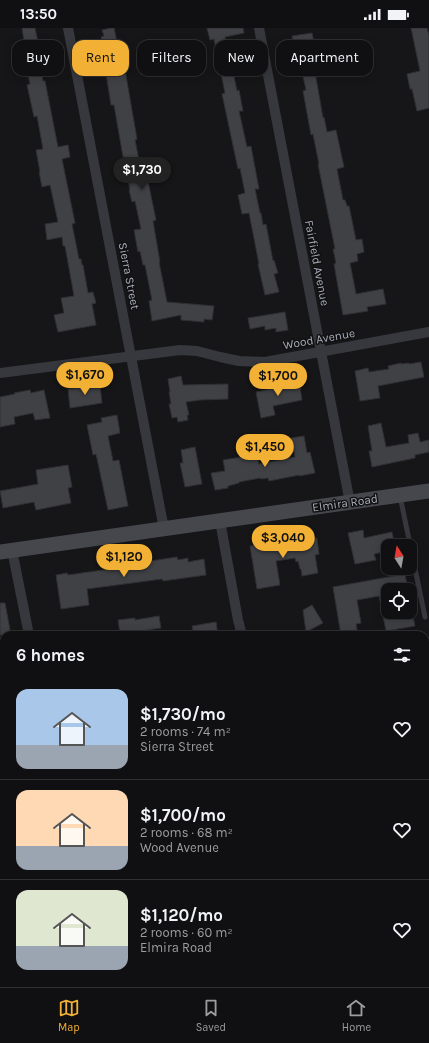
<!DOCTYPE html>
<html lang="en">
<head>
<meta charset="utf-8">
<style>
	:root { --surface:#101012; --page:#1e1e20; --text:#f1f3f6; --muted:#9c9d9f; --line:#303032; --accent:#f2b134 }
	body { margin:0; font-family:Karla,sans-serif; background:var(--page); color:var(--text); height:100vh; display:flex; flex-direction:column; font-size:15px; white-space:nowrap }
	* { box-sizing:border-box; margin:0 }
	p { font-size:13px; color:var(--muted) }
	.icon { flex:none; width:22px; height:22px; fill:none; stroke:currentColor; stroke-width:2; stroke-linecap:round; stroke-linejoin:round }
	.map { position:relative; flex:1; overflow:hidden }
	.details { position:absolute; left:0px; top:603px; width:429px; height:356px; display:flex; flex-direction:column; background:var(--surface); border-radius:12px 12px 0 0; box-shadow:0 2px 10px #0003,0 0 0 1px var(--line) }
	.details>* { flex:none }
	.hud { position:absolute; left:12px; top:12px; width:405px; height:36px; display:flex; gap:8px }
	.needle { width:26px; rotate:349deg }
	.tools { position:absolute; left:381px; top:511px; display:grid; gap:8px }
	.tools a { display:grid; place-items:center; width:36px; height:36px; border-radius:8px; background:var(--surface); box-shadow:0 2px 10px #0003,0 0 0 1px var(--line); font-size:20px }
	.price { position:absolute; translate:-50% -34px; padding:0 9px; border-radius:14px; background:var(--accent); color:#111; font-size:13px; line-height:26px; filter:drop-shadow(0 1px 2px #0008) }
	.price::after { content:''; position:absolute; left:50%; top:24px; width:12px; height:9px; margin-left:-6px; background:inherit; clip-path:polygon(0 0,100% 0,50% 100%) }
	.price.active { background:#222; color:#fff }
	ul { padding:0; list-style:none }
	li { display:flex; align-items:center; gap:12px; height:100px; padding:0 16px }
	li+li { border-top:1px solid var(--line) }
	li span { display:grid; place-items:center; flex:none; width:112px; height:80px; border-radius:12px; color:#555 }
	li>.icon { margin-inline-start:auto }
	span .icon { width:48px; height:48px; fill:#fffc; stroke-width:1 }
	li b { font-size:17px }
	h2 { display:flex; justify-content:space-between; align-items:center; height:48px; padding:0 16px; font-size:17px }
	.pill { padding:0 14px; border-radius:12px; background:var(--surface); box-shadow:0 2px 10px #0003,0 0 0 1px var(--line); font-size:14px; line-height:36px }
	.pill.active { background:var(--accent); color:#111 }
	.status { display:flex; justify-content:space-between; align-items:center; height:28px; padding:0 20px; background:var(--surface); direction:ltr }
	.status svg { height:11px; fill:currentColor }
	.dock { display:flex; justify-content:space-around; align-items:center; height:56px; border-top:1px solid var(--line); background:var(--surface); font-size:11px; color:var(--muted) }
	.dock a { display:grid; justify-items:center; gap:2px }
	.dock .active { color:var(--accent) }
	.map>svg:first-child { display:block }
</style>
</head>
<body>
<div class="status"><b>13:50</b><svg viewBox="0 0 49 12"><path d="M0 12V9h3v3zM5 12V6h3v6zM10 12V3h3v9zM15 12V0h3v12zM26 1h20v11H26zM47 4h2v5h-2z"/></svg></div>
<div class="map">
<svg width="429" height="959" viewBox="0 0 429 959">
	<rect width="100%" height="100%" fill="#161618"/>
	<!-- building -->
	<path fill="#404145" stroke="#303034" d="M22,0H35L40,23L37,24L43,53H45L58,119L68,117L70,129L62,131L75,195L72,196L79,231H81L82,237H83L88,265L93,264L96,275L92,276L96,297L58,304L54,287L64,285L61,270L74,268L65,218H63L62,209L47,212L45,196L58,194L50,157L42,159L39,144H40L36,122L43,121L37,88L34,89L27,57L30,56L21,13H24Z
		M111,0H114L122,37L124,36L137,111L135,112L139,132L150,130L154,151L148,153L156,192L153,193L160,234H159L167,274L214,278L212,292L204,291V294L181,292V287L152,293L149,273L152,272L145,237H143L140,223L138,224L134,202L141,201L135,173L132,174L129,162H130L122,123L114,77H111L105,39H108L101,9L104,8L102,2Z
		M207,0H243L244,5L225,9L229,29L233,28L234,38L232,39L237,63L239,62L243,83H239L247,119L251,118L259,161H255L260,185H261L263,197L266,196L273,233L274,232L278,245L274,246L279,264L265,267L258,236H259L249,185L242,186L238,167L245,165L240,140L238,141L222,66L225,65L214,11L210,12Z
		M411,0H427L429,8V80L417,83L412,61H410L407,46L420,43Z
		M312,5L314,14L310,15L323,90L324,89L327,104L336,102L344,139L337,141L343,172H345L347,178H349L356,212L362,211L364,224L357,226L358,233L350,235L356,266L383,261L386,276L367,279L368,283L343,287L334,236L336,235L333,221H335L318,136H319L313,106L311,107L303,63L306,62L297,20H294L292,8Z
		M285,284L288,302L276,304V300L265,302V298L250,301L248,290Z
		M421,334L424,349L378,358L380,370L360,373L355,343L368,340L369,344L389,341L388,338L401,335V336L409,335V336Z
		M181,348L183,357L228,356V371L200,372L186,374L189,387H187L188,392L178,394L177,389L172,390L169,376H171L169,364H170L168,351Z
		M299,353L302,372L273,378L275,387L261,390L256,364L270,361V359Z
		M100,357L102,375L70,380L68,361Z
		M30,362L31,365L44,362L50,390L35,392L33,385L14,389L15,396L0,399V369L15,366L14,365Z
		M117,387L120,405L108,408L113,433L119,432L128,478L108,482L96,426L93,427L87,397L102,394L101,390Z
		M381,395L386,419L409,415L408,407L418,405L420,414L429,412V424L415,427V430L372,439L369,423H372L368,398Z
		M304,408L307,425L310,424L315,445L299,448V447L269,453L268,450L261,451L260,450L239,454V455L228,458V460L215,462L211,445L225,443L223,432L242,429V430L257,428L259,436L295,429L291,410Z
		M195,419L202,456L185,459L180,435H183L181,422Z
		M68,437L72,459L68,460L71,475L36,482L34,474L3,480L0,463L38,456L36,442Z
		M363,502L364,510L392,504L395,518H388V523L374,526L376,532L355,536L348,505Z
		M307,509L308,511L317,510L319,526L315,527L318,545L302,548L301,541H300L298,533L296,534L295,530L276,533L280,557L257,561L250,518L273,514V516L293,513V511Z
		M177,529L178,532L188,530V534L204,531L206,547L163,553L162,551L87,561L89,577L61,581L56,547L67,545L68,547L110,541V537L144,533V534Z
		M405,546L408,562H388V584H412L415,598L386,603L379,568L357,572L361,595L356,596L358,607H341L333,559Z
		M0,575H5L11,607H0Z
		M312,577L323,595L306,604L303,582Z
		M159,588L161,600L120,606L118,592L135,590V592Z
		M216,594L218,607H194L192,598Z"/>
	<g fill="none" stroke-linecap="round" stroke-linejoin="round">
		<!-- path -->
		<path stroke="#3d3f44" stroke-width="2.5" stroke-dasharray="2 3" stroke-linecap="butt" d="M393,955L395,959"/>
		<!-- lane -->
		<path stroke="#37383d" stroke-width="5" d="M400,468L425,589"/>
		<!-- street -->
		<path stroke="#37383d" stroke-width="10" d="M68,0L164,501
			M259,0L350,475
			M0,345L180,322L197,323L220,329L239,333L265,334L429,304
			M220,493L238,592L242,607
			M12,522L29,607
			M425,897L429,895
			M97,955L98,959
			M265,959H266
			M312,959L322,955"/>
		<!-- secondary -->
		<path stroke="#45474d" stroke-width="15" d="M0,524L429,463"/>
	</g>
	<g text-anchor="middle" dominant-baseline="central" stroke-width="3" stroke-linejoin="round" paint-order="stroke">
		<!-- street labels -->
		<g font-size="12" fill="#a8adb8" stroke="#111113">
			<text transform="translate(317 235) rotate(79)">Fairfield Avenue</text>
			<text transform="translate(129 248) rotate(79)">Sierra Street</text>
			<text transform="translate(319 311) rotate(-10)">Wood Avenue</text>
			<text transform="translate(345 475) rotate(-8)">Elmira Road</text>
		</g>
	</g>
</svg>
<div class="tools">
<a><svg class="needle" viewBox="-14 -14 28 28"><path d="M0-13l5 13h-10z" fill="#e53935"/><path d="M0 13l5-13h-10z" fill="#9c9d9f"/></svg></a>
<a><svg class="icon" aria-label="locate" viewBox="0 0 24 24"><circle cx="12" cy="12" r="6"/><path d="M12 2v4M12 18v4M2 12h4M18 12h4"/></svg></a>
</div>
<b class="price active" style="left:142px;top:163px">$1,730</b>
<b class="price" style="left:85px;top:368px">$1,670</b>
<b class="price" style="left:278px;top:369px">$1,700</b>
<b class="price" style="left:265px;top:440px">$1,450</b>
<b class="price" style="left:283px;top:531px">$3,040</b>
<b class="price" style="left:124px;top:550px">$1,120</b>
<div class="hud">
<a class="pill">Buy</a>
<a class="pill active">Rent</a>
<a class="pill">Filters</a>
<a class="pill">New</a>
<a class="pill">Apartment</a>
</div>
<section class="details">
<h2>6 homes<svg class="icon" aria-label="filters" viewBox="0 0 24 24"><path d="M4 7h16M4 17h16"/><circle cx="9" cy="7" r="2"/><circle cx="15" cy="17" r="2"/></svg></h2>
<ul>
<li><span style="background:linear-gradient(#a9c7e8 70%,#9aa5b1 0)"><svg class="icon" aria-label="home" viewBox="0 0 24 24"><path d="M3 11l9-7 9 7M6 9v11h12V9"/></svg></span><div><b>$1,730/mo</b><p>2 rooms · 74 m²</p><p>Sierra Street</p></div><svg class="icon" aria-label="heart" viewBox="0 0 24 24"><path d="M12 20l-8-8c-3-5 5-10 8-4 3-6 11-1 8 4z"/></svg></li>
<li><span style="background:linear-gradient(#ffd9b3 70%,#9aa5b1 0)"><svg class="icon" aria-label="home" viewBox="0 0 24 24"><path d="M3 11l9-7 9 7M6 9v11h12V9"/></svg></span><div><b>$1,700/mo</b><p>2 rooms · 68 m²</p><p>Wood Avenue</p></div><svg class="icon" aria-label="heart" viewBox="0 0 24 24"><path d="M12 20l-8-8c-3-5 5-10 8-4 3-6 11-1 8 4z"/></svg></li>
<li><span style="background:linear-gradient(#dfe7d0 70%,#9aa5b1 0)"><svg class="icon" aria-label="home" viewBox="0 0 24 24"><path d="M3 11l9-7 9 7M6 9v11h12V9"/></svg></span><div><b>$1,120/mo</b><p>2 rooms · 60 m²</p><p>Elmira Road</p></div><svg class="icon" aria-label="heart" viewBox="0 0 24 24"><path d="M12 20l-8-8c-3-5 5-10 8-4 3-6 11-1 8 4z"/></svg></li>
</ul>
</section>
</div>
<nav class="dock">
<a class="active"><svg class="icon" aria-label="map" viewBox="0 0 24 24"><path d="M3 6l6-2 6 2 6-2v14l-6 2-6-2-6 2zM9 4v14M15 6v14"/></svg>Map</a>
<a><svg class="icon" aria-label="saved" viewBox="0 0 24 24"><path d="M7 4h10v16l-5-4-5 4z"/></svg>Saved</a>
<a><svg class="icon" aria-label="home" viewBox="0 0 24 24"><path d="M3 11l9-7 9 7M6 9v11h12V9"/></svg>Home</a>
</nav>
</body>
</html>
